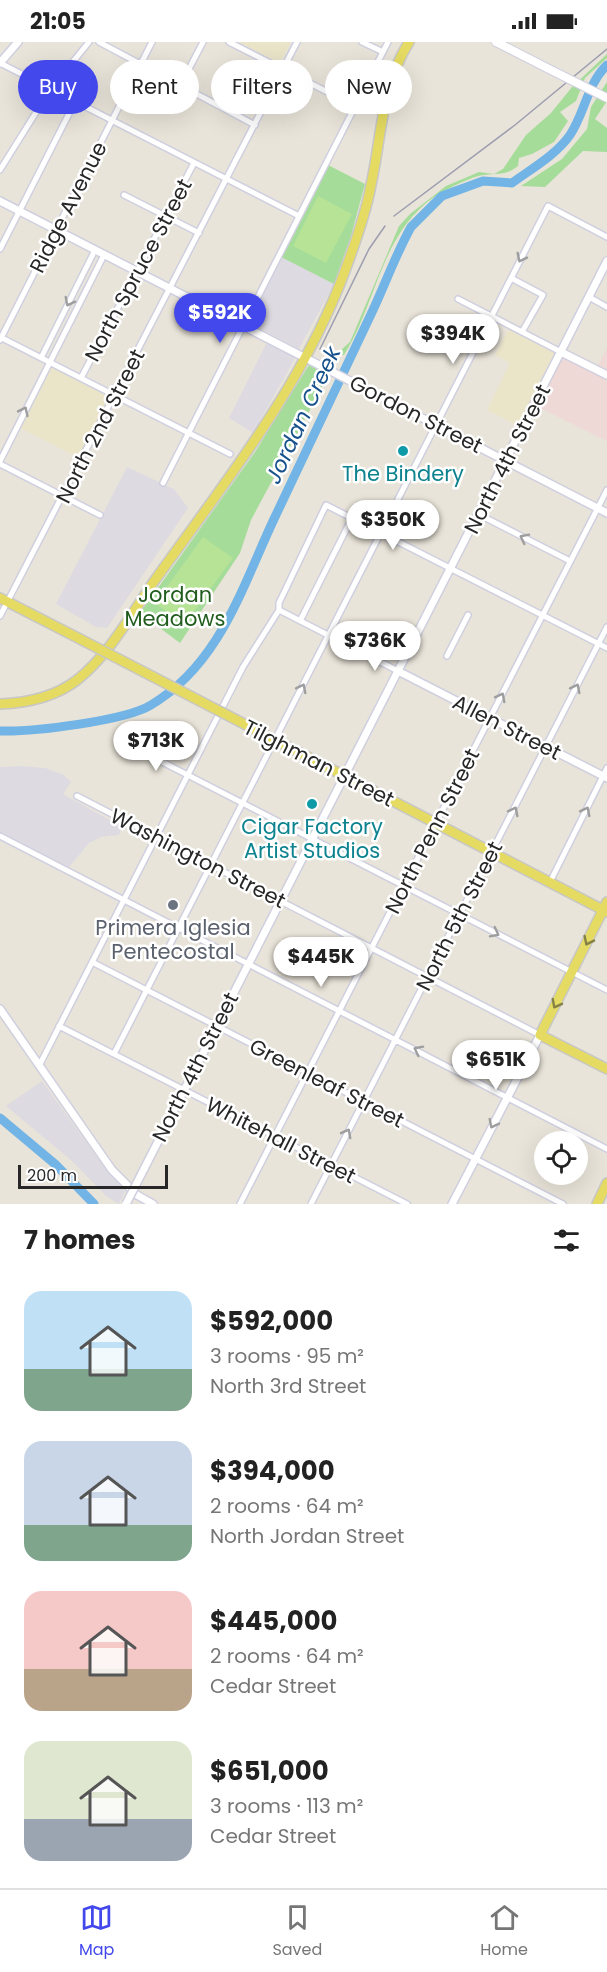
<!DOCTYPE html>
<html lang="en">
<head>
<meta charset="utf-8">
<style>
	:root { --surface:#fff; --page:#f2f2f2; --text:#222; --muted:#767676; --line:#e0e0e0; --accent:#4348ec }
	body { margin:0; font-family:Poppins,sans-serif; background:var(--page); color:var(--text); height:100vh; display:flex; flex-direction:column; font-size:22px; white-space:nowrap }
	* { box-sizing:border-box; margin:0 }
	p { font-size:20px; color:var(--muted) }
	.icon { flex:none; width:33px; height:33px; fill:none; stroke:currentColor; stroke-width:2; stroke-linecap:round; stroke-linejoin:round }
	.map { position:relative; height:1162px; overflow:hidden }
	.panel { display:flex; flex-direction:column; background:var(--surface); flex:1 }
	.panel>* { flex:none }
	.hud { position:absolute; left:18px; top:18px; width:572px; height:54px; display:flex; gap:12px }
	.buttons { position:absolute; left:534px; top:1089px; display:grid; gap:12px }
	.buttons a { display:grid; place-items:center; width:54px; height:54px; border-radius:50%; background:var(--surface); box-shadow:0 6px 24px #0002; font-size:30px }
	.scale { position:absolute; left:18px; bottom:15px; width:150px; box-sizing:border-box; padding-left:6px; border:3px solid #272727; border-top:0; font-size:16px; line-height:21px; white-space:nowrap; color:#272727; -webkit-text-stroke:4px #fff; paint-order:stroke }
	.price { position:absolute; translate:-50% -51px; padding:0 14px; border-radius:21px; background:#fff; color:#222; font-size:20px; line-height:39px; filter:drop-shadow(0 2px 3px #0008) }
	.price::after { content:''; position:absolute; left:50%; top:36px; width:18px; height:14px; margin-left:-9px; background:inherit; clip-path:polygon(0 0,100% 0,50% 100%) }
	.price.active { background:var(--accent); color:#fff }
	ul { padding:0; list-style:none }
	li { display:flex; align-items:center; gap:18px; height:150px; padding:0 24px }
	li span { display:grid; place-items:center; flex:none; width:168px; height:120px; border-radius:18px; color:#555 }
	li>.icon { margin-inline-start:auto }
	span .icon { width:72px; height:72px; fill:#fffc; stroke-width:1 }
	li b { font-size:26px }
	h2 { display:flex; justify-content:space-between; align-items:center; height:72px; padding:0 24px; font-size:26px }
	.tag { padding:0 21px; border-radius:27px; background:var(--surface); box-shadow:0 6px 24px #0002; font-size:21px; line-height:54px }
	.tag.active { background:var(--accent); color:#fff }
	.status { display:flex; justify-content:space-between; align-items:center; height:42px; padding:0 30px; background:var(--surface); direction:ltr }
	.status svg { height:16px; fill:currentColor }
	.dock { display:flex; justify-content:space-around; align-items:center; height:84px; border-top:2px solid var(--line); background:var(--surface); font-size:16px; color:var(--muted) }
	.dock a { display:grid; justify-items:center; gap:3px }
	.dock .active { color:var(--accent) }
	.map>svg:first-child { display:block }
</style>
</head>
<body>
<div class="status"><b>21:05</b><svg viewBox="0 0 49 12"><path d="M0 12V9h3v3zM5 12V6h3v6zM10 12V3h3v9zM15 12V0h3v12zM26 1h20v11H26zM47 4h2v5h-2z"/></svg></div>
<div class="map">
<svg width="607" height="1162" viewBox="0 0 607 1162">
	<rect width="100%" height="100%" fill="#e9e4d9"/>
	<!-- industrial -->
	<path fill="#dddae1" d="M281,215L334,242L299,307L249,281Z
		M267,300L293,313L294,318L253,391L229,376Z
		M127,425L174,447L188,466L107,586L96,585L56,562Z
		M21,724L45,726L64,733L71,740L63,752L122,785L119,793L101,795L89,801L69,825L0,791V725Z
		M42,1039L101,1121L125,1149L119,1162L106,1154L72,1119L6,1064Z"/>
	<!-- education -->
	<path fill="#eae4c9" d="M238,0H291L280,21Z
		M509,286L555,311L518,384L487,368L510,321L495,313Z
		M52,324L110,355L79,416L18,385Z"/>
	<!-- medical -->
	<path fill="#efd9d6" d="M607,306V399L538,365L562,314L594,331Z"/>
	<!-- green -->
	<path fill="#a5dc99" d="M607,12V16L585,36L576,59L560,70L568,79L554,100L532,112L519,116L518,124C505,134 499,131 484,133C474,133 443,149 434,155C380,193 377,261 344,313L341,312L340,309L350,300L399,184L410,172L446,144L479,130L494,132L503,127L526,93L551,71L572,45Z
		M607,40V59L595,77L607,86V110L583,109L545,145L521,144L562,117L587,87L591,65Z
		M328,123L365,142L351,194L334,242L281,215Z
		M309,323L324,330L327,336L251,478L240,511L180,601L140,571L255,410Z"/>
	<!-- pitch -->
	<path fill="#b6e395" d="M318,154L352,172L326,221L293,204Z
		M203,495L233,516L184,583L155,561Z"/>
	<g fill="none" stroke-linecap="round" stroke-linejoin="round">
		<!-- river -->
		<path stroke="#72b4e5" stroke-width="9" d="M0,689C32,690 125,679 151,663C220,622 242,545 274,477C307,407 340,337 373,268C386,240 396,212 411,185L442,154L483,139L512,141C531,127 556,113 570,93C585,71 587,42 607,23
			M0,1076L55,1122L94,1162"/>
		<!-- minor casing -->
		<g stroke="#cfcfdf" stroke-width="8">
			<path id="minor" d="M99,0L255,83
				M229,0L355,64
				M362,0L383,10
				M0,21L299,174
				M180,44L203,0
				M0,128L50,48L89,0
				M124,153L199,191
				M0,207L75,60
				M511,236L543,253L522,290
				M589,255L607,265
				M458,257L561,310
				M0,295L230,412
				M0,298L152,0
				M41,316L95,208
				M81,336L194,121
				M0,419L104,213
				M0,422L100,473
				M163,441L388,0
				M478,472L570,519
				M279,568L398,629
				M0,574L297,0
				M300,579L352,476
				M447,614L468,573
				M135,706L607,948
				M77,754L540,993
				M0,794L607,1107
				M550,840L607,726
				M92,920L563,1162
				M59,984L407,1162
				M114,1012L548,164L607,195
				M39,1024L243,625L279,568V561L326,463L607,606
				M240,1162L607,448
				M311,1162L607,585"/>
		</g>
		<!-- tertiary casing -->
		<g stroke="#cfcfdf" stroke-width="10">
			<path id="tertiary" d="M0,21L18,0
				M0,159L607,471
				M561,310L607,333
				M398,629L607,736
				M0,967L112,1128L137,1153L153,1162
				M144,1127L607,219
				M452,1162L540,993"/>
		</g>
		<!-- secondary casing -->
		<g stroke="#cfcfdf" stroke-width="10">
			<path id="secondary" d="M496,0L549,27"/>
		</g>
		<!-- primary casing -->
		<g stroke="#c7c7c7" stroke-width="12">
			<path id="primary" d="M0,556L82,598
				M0,662C27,661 55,655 77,638C109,613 132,571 155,538C226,439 304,342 346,226C356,199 366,171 371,143C382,93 381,45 409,0
				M254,687L607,870
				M607,860L540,993L607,1027
				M597,1162L607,1141"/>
		</g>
		<!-- minor -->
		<use href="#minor" stroke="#fff" stroke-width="5"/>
		<!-- tertiary -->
		<use href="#tertiary" stroke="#fff" stroke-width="7"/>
		<!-- secondary -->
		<use href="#secondary" stroke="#fff" stroke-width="8"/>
		<!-- primary -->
		<use href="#primary" stroke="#e5db62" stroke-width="9"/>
		<!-- rail -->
		<path stroke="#9d9db0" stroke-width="1.5" d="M394,174L515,83L607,7
			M320,307L369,207L385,184"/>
		<!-- tertiary-bridge casing -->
		<g stroke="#cfcfdf" stroke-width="10" stroke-linecap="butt">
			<path id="tertiary-bridge" d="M126,1162L144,1127"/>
		</g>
		<!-- secondary-bridge casing -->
		<g stroke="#cfcfdf" stroke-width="10" stroke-linecap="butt">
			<path id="secondary-bridge" d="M549,27L607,56"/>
		</g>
		<!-- primary-bridge casing -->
		<g stroke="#c7c7c7" stroke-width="12" stroke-linecap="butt">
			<path id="primary-bridge" d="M82,598L254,687"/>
		</g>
		<!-- tertiary-bridge -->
		<use href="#tertiary-bridge" stroke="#fff" stroke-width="7"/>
		<!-- secondary-bridge -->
		<use href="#secondary-bridge" stroke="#fff" stroke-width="8"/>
		<!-- primary-bridge -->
		<use href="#primary-bridge" stroke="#e5db62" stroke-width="9"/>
	</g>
	<!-- one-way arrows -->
	<defs><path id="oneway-chevron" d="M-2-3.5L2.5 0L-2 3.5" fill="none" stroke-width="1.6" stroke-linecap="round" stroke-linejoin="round" transform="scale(1.5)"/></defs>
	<g stroke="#9e9e9e">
		<use href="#oneway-chevron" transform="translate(521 216) rotate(117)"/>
		<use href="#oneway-chevron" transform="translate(69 260) rotate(117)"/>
		<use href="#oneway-chevron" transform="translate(24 369) rotate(-64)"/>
		<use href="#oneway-chevron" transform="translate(524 496) rotate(-153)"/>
		<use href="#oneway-chevron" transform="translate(302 646) rotate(-63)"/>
		<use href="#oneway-chevron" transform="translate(576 646) rotate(-63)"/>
		<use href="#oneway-chevron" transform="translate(501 655) rotate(-63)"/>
		<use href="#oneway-chevron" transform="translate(514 769) rotate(-63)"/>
		<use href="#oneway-chevron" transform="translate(586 769) rotate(-63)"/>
		<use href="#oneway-chevron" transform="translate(495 891) rotate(27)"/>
		<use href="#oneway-chevron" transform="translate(418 1008) rotate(-153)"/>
		<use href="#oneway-chevron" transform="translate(493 1082) rotate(117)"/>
		<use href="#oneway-chevron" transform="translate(347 1091) rotate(-62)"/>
	</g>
	<g stroke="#868144">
		<use href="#oneway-chevron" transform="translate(588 899) rotate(116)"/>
		<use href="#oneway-chevron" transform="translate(556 962) rotate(118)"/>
	</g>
	<!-- markers -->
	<g fill="#0f9aa8" stroke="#fff" stroke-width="2">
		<circle cx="403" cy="409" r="6"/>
		<circle cx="312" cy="762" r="6"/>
	</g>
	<circle fill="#6b7280" stroke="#fff" stroke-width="2" cx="173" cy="863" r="6"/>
	<g text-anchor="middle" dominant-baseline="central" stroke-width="5" stroke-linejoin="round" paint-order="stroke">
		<!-- street labels -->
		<g font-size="21" fill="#272727" stroke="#fff">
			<text transform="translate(68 165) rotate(-63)">Ridge Avenue</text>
			<text transform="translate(138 228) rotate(-62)">North Spruce Street</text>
			<text transform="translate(416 372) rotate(27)">Gordon Street</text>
			<text transform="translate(100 384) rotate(-63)">North 2nd Street</text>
			<text transform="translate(507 417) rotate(-63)">North 4th Street</text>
			<text transform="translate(507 685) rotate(27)">Allen Street</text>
			<text transform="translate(319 721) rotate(27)">Tilghman Street</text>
			<text transform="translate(432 789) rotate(-63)">North Penn Street</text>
			<text transform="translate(198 816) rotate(27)">Washington Street</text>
			<text transform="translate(459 874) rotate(-63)">North 5th Street</text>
			<text transform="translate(195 1025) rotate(-63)">North 4th Street</text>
			<text transform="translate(327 1041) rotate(27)">Greenleaf Street</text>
			<text transform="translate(281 1098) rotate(27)">Whitehall Street</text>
		</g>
		<!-- culture labels -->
		<g font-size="21" fill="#0d838f" stroke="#fff">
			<text x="403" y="431">The Bindery</text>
			<text x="312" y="784">Cigar Factory<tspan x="312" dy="24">Artist Studios</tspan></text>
		</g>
		<!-- park labels -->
		<g font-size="21" fill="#215d1e" stroke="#fff">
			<text x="175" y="552">Jordan<tspan x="175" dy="24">Meadows</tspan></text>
		</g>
		<!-- worship labels -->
		<g font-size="21" fill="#5b616d" stroke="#fff">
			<text x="173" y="885">Primera Iglesia<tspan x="173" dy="24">Pentecostal</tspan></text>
		</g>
		<!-- water labels -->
		<g font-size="22" font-style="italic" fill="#16518c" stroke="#fff">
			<text transform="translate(303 373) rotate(-65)">Jordan Creek</text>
		</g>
	</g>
</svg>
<div class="buttons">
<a><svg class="icon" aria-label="locate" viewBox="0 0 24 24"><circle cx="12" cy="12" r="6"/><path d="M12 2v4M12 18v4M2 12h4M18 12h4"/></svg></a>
</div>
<div class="scale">200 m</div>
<b class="price active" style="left:220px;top:302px">$592K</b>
<b class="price" style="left:453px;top:323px">$394K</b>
<b class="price" style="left:393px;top:509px">$350K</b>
<b class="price" style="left:375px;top:630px">$736K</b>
<b class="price" style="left:156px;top:730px">$713K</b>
<b class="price" style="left:321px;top:946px">$445K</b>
<b class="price" style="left:496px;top:1049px">$651K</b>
<div class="hud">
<a class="tag active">Buy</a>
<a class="tag">Rent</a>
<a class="tag">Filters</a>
<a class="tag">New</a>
</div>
</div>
<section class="panel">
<h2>7 homes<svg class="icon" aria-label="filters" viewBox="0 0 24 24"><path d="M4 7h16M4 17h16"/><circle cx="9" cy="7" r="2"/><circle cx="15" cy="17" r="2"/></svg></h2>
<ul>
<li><span style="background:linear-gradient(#bfe0f5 65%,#7fa58c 0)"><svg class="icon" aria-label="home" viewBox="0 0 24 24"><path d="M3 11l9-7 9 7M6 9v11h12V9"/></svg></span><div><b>$592,000</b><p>3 rooms · 95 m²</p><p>North 3rd Street</p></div></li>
<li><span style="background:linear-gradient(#c9d6e8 70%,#7fa58c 0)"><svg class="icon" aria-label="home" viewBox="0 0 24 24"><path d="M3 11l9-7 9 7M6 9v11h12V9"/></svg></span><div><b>$394,000</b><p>2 rooms · 64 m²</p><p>North Jordan Street</p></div></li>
<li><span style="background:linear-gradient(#f6c9c9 65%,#b9a48a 0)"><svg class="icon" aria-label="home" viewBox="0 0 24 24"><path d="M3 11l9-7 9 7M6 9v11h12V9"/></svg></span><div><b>$445,000</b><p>2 rooms · 64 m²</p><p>Cedar Street</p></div></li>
<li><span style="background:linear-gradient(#dfe7d0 65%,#9aa5b1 0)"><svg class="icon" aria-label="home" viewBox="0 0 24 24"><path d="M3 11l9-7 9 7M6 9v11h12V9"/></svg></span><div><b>$651,000</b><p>3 rooms · 113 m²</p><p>Cedar Street</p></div></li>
</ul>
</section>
<nav class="dock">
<a class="active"><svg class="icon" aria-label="map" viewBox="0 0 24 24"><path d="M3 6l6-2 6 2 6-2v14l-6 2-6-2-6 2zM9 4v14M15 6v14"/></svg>Map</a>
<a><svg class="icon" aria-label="saved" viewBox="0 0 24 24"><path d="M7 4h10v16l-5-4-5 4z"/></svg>Saved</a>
<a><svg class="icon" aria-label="home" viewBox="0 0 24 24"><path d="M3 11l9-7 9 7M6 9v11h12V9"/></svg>Home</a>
</nav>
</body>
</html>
